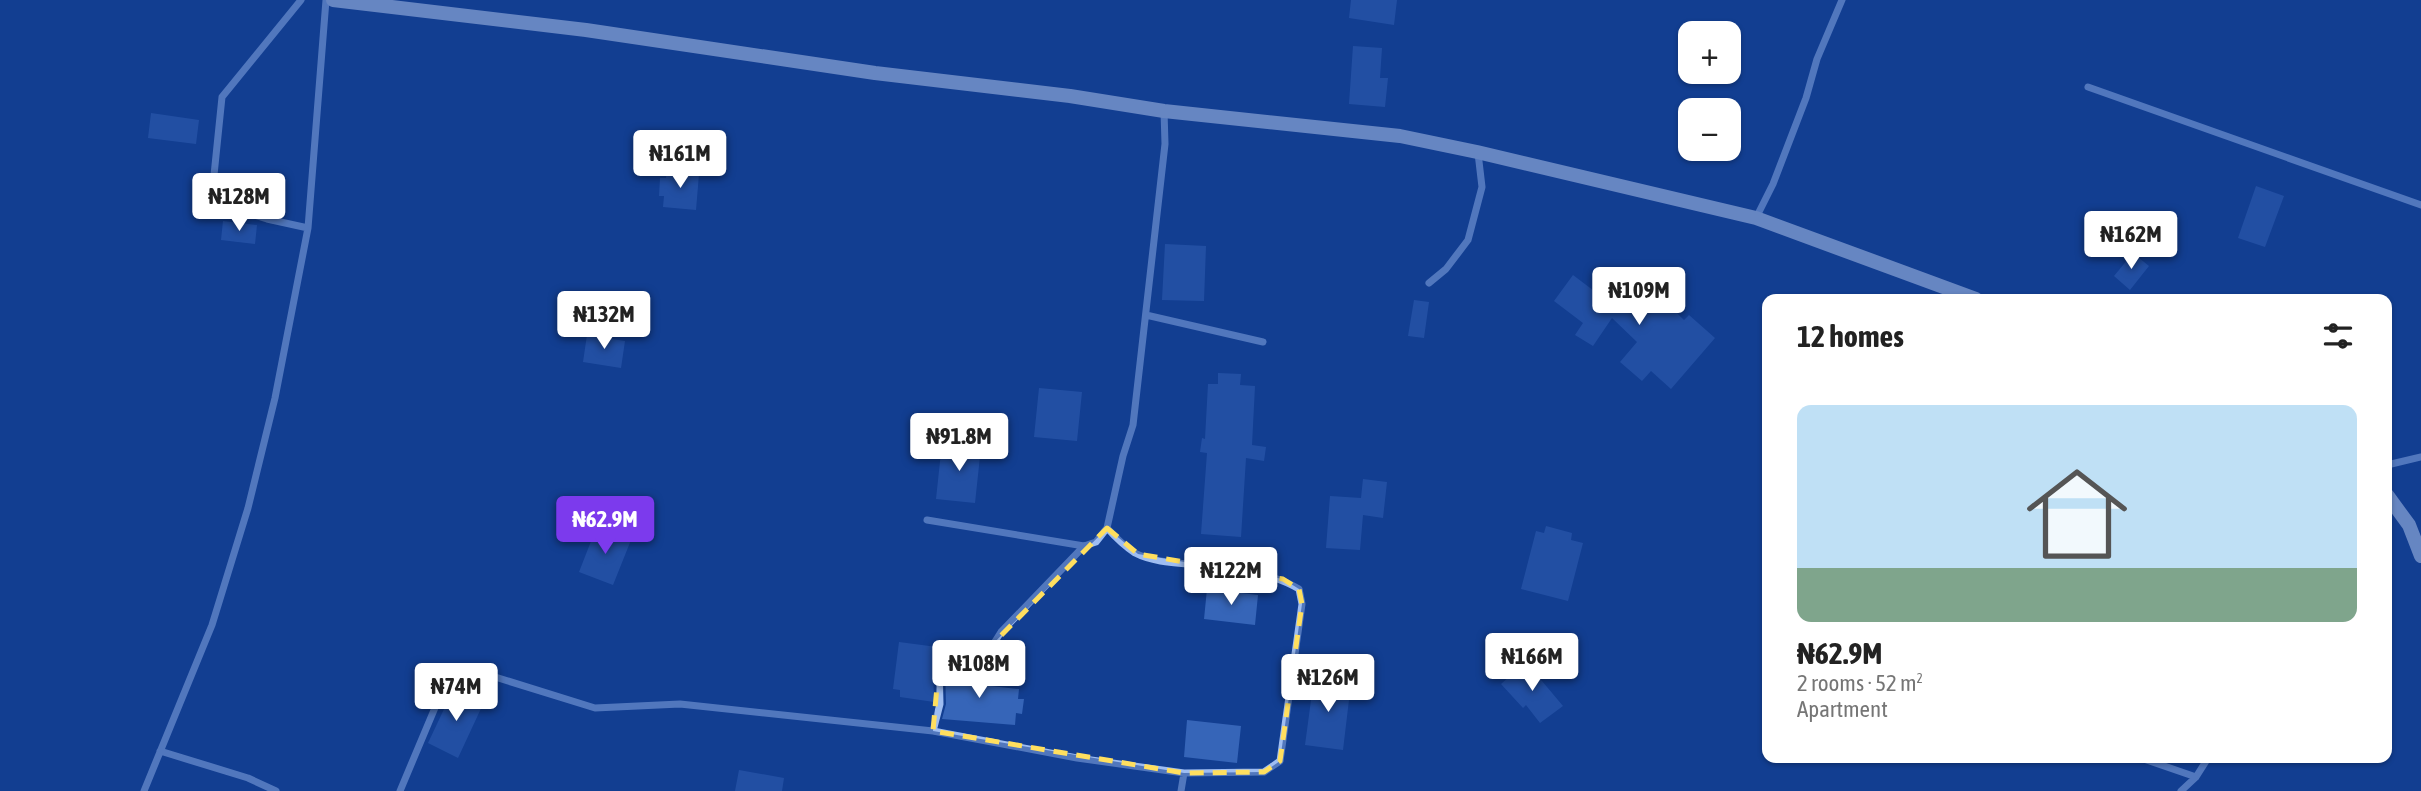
<!DOCTYPE html>
<html lang="en">
<head>
<meta charset="utf-8">
<style>
	:root { --surface:#fff; --page:#f6f6f6; --text:#222; --muted:#767676; --accent:#7c3aed }
	body { margin:0; font-family:"Asap Condensed",sans-serif; background:var(--page); color:var(--text); height:100vh; display:flex; flex-direction:column; font-size:26px; white-space:nowrap }
	* { box-sizing:border-box; margin:0 }
	p { font-size:23px; color:var(--muted) }
	.icon { flex:none; width:38px; height:38px; fill:none; stroke:currentColor; stroke-width:2; stroke-linecap:round; stroke-linejoin:round }
	.map { position:relative; flex:1; overflow:hidden }
	.panel { position:absolute; left:1762px; top:294px; width:630px; height:469px; display:flex; flex-direction:column; background:var(--surface); border-radius:14px; box-shadow:0 2px 5px #0004 }
	.panel>* { flex:none }
	.tools { position:absolute; left:1678px; top:21px; display:grid; gap:14px }
	.tools a { display:grid; place-items:center; width:63px; height:63px; border-radius:14px; background:var(--surface); box-shadow:0 2px 5px #0004; font-size:35px }
	.price { position:absolute; translate:-50% -60px; padding:0 16px; border-radius:7px; background:#fff; color:#222; font-size:23px; line-height:46px; filter:drop-shadow(0 2px 4px #0008) }
	.price::after { content:''; position:absolute; left:50%; top:42px; width:21px; height:16px; margin-left:-10px; background:inherit; clip-path:polygon(0 0,100% 0,50% 100%) }
	.price.on { background:var(--accent); color:#fff }
	ul { padding:0; list-style:none }
	li { display:grid; align-content:center; gap:14px; height:371px; padding:0 35px }
	li span { display:grid; place-items:center; height:217px; border-radius:14px; color:#555 }
	li>.icon { margin-inline-start:auto }
	span .icon { width:126px; height:126px; fill:#fffc; stroke-width:1 }
	li b { font-size:30px }
	h2 { display:flex; justify-content:space-between; align-items:center; height:84px; padding:0 35px; font-size:30px }
	.map>svg:first-child { display:block }
</style>
</head>
<body>
<div class="map">
<svg width="2421" height="791" viewBox="0 0 2421 791">
	<rect width="100%" height="100%" fill="#123e91"/>
	<!-- building -->
	<path fill="#3665b8" d="M1351,0H1397L1394,25L1349,18Z
		M1353,46L1382,48L1380,78H1388L1385,107L1349,104Z
		M151,113L199,120L196,144L148,138Z
		M667,170L699,174L696,210L663,207L664,196H659L660,178H666Z
		M2256,186L2284,196L2265,247L2238,238Z
		M223,221L257,225L255,244L221,240Z
		M1165,244L1206,246L1204,301L1162,300Z
		M2133,253L2149,266L2130,290L2114,276Z
		M1634,271L1684,320L1689,315L1715,338L1671,389L1651,371L1642,381L1620,362L1637,342L1612,318L1593,346L1575,335L1583,323L1554,301L1573,275L1606,300Z
		M1414,300L1429,302L1424,338L1408,336Z
		M587,335L625,341L621,368L583,362Z
		M1218,373L1241,374L1240,385L1255,386L1252,445L1266,447L1264,461L1246,458L1241,537L1201,534L1207,453L1200,452L1202,438L1205,439L1208,384H1218Z
		M1039,388L1082,392L1077,441L1034,437Z
		M942,443L981,447L975,503L936,499Z
		M1363,479L1387,482L1383,518L1363,515L1360,550L1326,548L1330,496L1361,498Z
		M597,526L631,540L613,585L579,572Z
		M1546,526L1572,533L1571,540L1583,543L1568,601L1521,589L1536,531L1544,533Z
		M1207,589L1258,595L1255,625L1204,619Z
		M899,642L937,647L933,664L934,702L900,697V690L893,689Z
		M1526,662L1563,706L1540,723L1526,705L1523,708L1501,684Z
		M959,665L971,666L970,672H973L972,684L1019,689L1018,699H1024L1022,714L1016,713L1015,725L942,719L946,704L945,669Z
		M1314,678L1351,683L1343,750L1305,745Z
		M454,688L484,702L458,758L428,743Z
		M1187,720L1241,726L1237,763L1184,757Z
		M739,770L784,778L782,791H735Z"/>
	<g fill="none" stroke-linecap="round" stroke-linejoin="round">
		<!-- street -->
		<path stroke="#9ebdf2" stroke-width="7" d="M301,0L222,97L214,175L220,196L233,208L267,219L308,228
			M2088,87L2421,205
			M1756,218L1773,184L1806,98L1817,59L1842,0
			M1429,283L1446,269L1468,240L1482,187L1478,153
			M1146,315L1263,342
			M2387,465L2421,457
			M927,520L1084,546L1096,542L1107,528L1123,456L1133,425L1165,144L1164,111
			M933,731L940,704L939,664L958,659H978L989,651L1001,632L1084,546
			M160,751L248,778L276,791
			M2141,758L2196,777
			M144,791L212,625L248,508L275,398L308,228L326,0
			M400,791L450,672L463,667L595,708L680,704L933,731L1077,758L1184,773L1264,772L1280,761L1302,604L1299,589C1271,572 1231,568 1199,565C1179,563 1154,563 1135,553C1124,546 1116,538 1107,528
			M1181,791L1184,773
			M2181,791L2196,777L2208,758"/>
		<!-- secondary -->
		<path stroke="#cdddfc" stroke-width="14" d="M333,0L586,30L875,73L1070,96L1164,111L1400,136L1477,152L1756,218L1976,299
			M2387,495L2409,525L2421,556"/>
	</g>
	<!-- marked area -->
	<path d="M0 0H2421V791H0ZM1107,528L1138,554L1283,579L1299,589L1302,604L1280,761L1264,772L1184,773L933,731L939,664L978,659Z" fill="#123e91" fill-opacity=".55" fill-rule="evenodd"/>
	<path fill="none" stroke="#ffdf5f" stroke-width="5" stroke-dasharray="14 9" stroke-linejoin="round" d="M1107,528L1138,554L1283,579L1299,589L1302,604L1280,761L1264,772L1184,773L933,731L939,664L978,659Z"/>
</svg>
<div class="tools">
<a>+</a>
<a>−</a>
</div>
<b class="price" style="left:680px;top:190px">₦161M</b>
<b class="price" style="left:239px;top:233px">₦128M</b>
<b class="price" style="left:2131px;top:271px">₦162M</b>
<b class="price" style="left:1639px;top:327px">₦109M</b>
<b class="price" style="left:604px;top:351px">₦132M</b>
<b class="price" style="left:959px;top:473px">₦91.8M</b>
<b class="price on" style="left:605px;top:556px">₦62.9M</b>
<b class="price" style="left:1231px;top:607px">₦122M</b>
<b class="price" style="left:1532px;top:693px">₦166M</b>
<b class="price" style="left:979px;top:700px">₦108M</b>
<b class="price" style="left:1328px;top:714px">₦126M</b>
<b class="price" style="left:456px;top:723px">₦74M</b>
<section class="panel">
<h2>12 homes<svg class="icon" aria-label="filters" viewBox="0 0 24 24"><path d="M4 7h16M4 17h16"/><circle cx="9" cy="7" r="2"/><circle cx="15" cy="17" r="2"/></svg></h2>
<ul>
<li><span style="background:linear-gradient(#bfe0f5 75%,#7fa58c 0)"><svg class="icon" aria-label="home" viewBox="0 0 24 24"><path d="M3 11l9-7 9 7M6 9v11h12V9"/></svg></span><div><b>₦62.9M</b><p>2 rooms · 52 m²</p><p>Apartment</p></div></li>
</ul>
</section>
</div>
</body>
</html>
